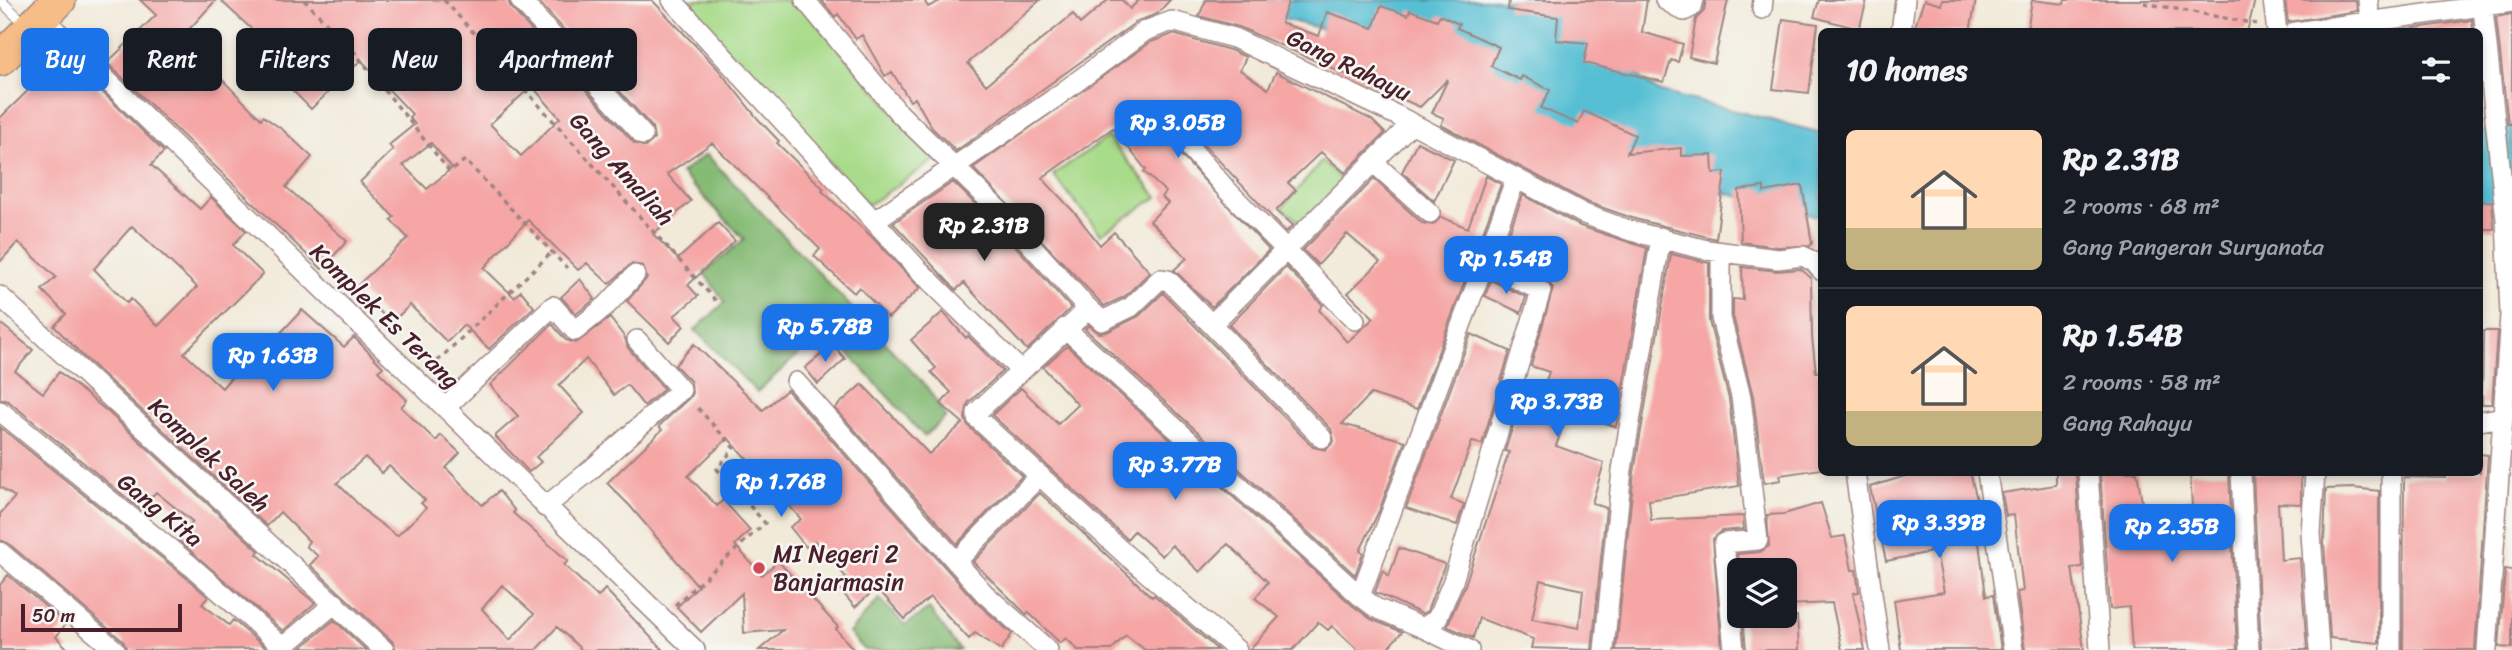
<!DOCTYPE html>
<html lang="en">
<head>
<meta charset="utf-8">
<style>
	:root { --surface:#171b24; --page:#242831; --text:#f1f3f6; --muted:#9ea1a6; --line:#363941; --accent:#1a73e8 }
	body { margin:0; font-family:Sriracha,sans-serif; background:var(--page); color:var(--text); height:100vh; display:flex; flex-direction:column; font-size:26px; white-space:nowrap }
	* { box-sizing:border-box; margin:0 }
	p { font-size:23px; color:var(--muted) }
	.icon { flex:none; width:38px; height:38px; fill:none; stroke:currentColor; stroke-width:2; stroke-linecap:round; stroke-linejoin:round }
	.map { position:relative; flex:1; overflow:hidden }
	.details { position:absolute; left:1818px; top:28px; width:665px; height:448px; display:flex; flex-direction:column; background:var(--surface); border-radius:10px; box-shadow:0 4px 10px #0003 }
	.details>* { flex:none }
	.banner { position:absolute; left:21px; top:28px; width:665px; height:63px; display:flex; gap:14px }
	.fabs { position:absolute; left:1727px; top:558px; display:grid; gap:14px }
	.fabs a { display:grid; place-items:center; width:70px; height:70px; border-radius:10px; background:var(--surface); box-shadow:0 4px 10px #0003; font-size:35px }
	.scale { position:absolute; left:21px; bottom:18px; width:161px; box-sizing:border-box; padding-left:7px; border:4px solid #4a1f2b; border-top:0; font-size:19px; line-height:24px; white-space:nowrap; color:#4a1f2b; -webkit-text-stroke:5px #f6f6f2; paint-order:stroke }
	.price { position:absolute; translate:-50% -60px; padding:0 16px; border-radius:14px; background:var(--accent); color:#fff; font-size:23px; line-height:46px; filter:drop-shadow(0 2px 4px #0008) }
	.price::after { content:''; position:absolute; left:50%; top:42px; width:21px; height:16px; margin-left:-10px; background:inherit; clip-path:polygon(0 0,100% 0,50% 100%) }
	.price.active { background:#222; color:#fff }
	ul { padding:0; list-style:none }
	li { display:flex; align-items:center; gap:21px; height:175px; padding:0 28px }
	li+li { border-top:2px solid var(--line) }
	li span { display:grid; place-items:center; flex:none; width:196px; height:140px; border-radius:10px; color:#555 }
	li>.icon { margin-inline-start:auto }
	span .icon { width:84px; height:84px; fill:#fffc; stroke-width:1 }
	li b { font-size:30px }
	h2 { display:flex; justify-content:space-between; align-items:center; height:84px; padding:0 28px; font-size:30px }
	.pill { padding:0 24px; border-radius:10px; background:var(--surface); box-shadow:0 4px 10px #0003; font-size:24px; line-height:63px }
	.pill.active { background:var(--accent); color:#fff }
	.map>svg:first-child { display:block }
</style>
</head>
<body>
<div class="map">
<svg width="2512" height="650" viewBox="0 0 2512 650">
	<rect width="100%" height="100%" fill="#f6f6f2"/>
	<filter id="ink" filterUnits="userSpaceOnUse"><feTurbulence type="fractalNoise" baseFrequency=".0143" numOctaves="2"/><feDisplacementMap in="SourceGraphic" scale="14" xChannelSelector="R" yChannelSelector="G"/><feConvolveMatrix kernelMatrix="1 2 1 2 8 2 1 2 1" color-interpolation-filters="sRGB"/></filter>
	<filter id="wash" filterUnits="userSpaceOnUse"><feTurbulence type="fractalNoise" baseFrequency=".00686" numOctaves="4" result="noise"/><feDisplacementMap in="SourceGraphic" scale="28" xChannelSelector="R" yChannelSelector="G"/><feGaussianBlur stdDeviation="1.57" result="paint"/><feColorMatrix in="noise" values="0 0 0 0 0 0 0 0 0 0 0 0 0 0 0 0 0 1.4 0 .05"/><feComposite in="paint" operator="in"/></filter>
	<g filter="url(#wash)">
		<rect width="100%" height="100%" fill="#f2ead9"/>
		<!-- green -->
		<path fill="#a8db8a" stroke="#797d5a" stroke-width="2" d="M681,0H796L936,159L868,205Z
			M1108,137L1157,197L1101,234L1053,175Z
			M1322,161L1344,181L1302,224L1282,208Z"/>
		<!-- forest -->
		<path fill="#86bb76" stroke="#686d50" stroke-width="2" d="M706,154L927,387L946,417L924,436L826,329L757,392L695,330L725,302L704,273L744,239L681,173Z
			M879,599L905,625L929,609L960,650H865L849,633Z"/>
		<!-- water -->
		<path fill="#57bfd4" stroke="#506f80" stroke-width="2" d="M1205,0H1541L1657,91L1822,133V217L1639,172L1434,56Z
			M2512,124V202L2480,212V132Z"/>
		<g id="blocks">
			<!-- building -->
			<path fill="#f5a6a5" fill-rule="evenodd" d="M140,0H216L181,38L261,119L263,116L283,130L312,157L286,187L347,241L322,269L107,63L156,15Z
				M220,0H508L511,8L634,143L645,147L654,139L652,127L537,0H652L718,69L758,119L779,141L777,143L824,189L822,191L872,237L920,288L888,318L859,287L854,293L814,256L820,249L712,143L667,174L691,201L653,234L678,259L718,223L735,241L688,285L698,296L674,316L684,326L669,342L627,301L647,278L643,266L631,264L609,284L587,263L578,270L528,220L484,268L514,297L521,291L534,307L489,349L464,325L447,342L410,305L391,323L356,287L408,238L391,220L394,217L360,182L393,150L389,145L415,124L409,117L412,114L361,60L311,109L246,43L256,33ZM532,86L560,118L521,156L490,124ZM431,143L452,168L427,189L403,165Z
				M821,0H924L928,7L942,0H1040L968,63L986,85L1073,14L1080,24L1108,0H1122L1130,9L1139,0H1170L1157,14L1138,21L956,151L932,128L915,98L910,101L892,72L885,76L862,35L856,39L838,14L835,17Z
				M1206,0H1289L1281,23L1319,36L1327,12L1373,28L1381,6L1408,15L1410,10L1437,20L1440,15L1459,24L1457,28L1499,47L1491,66L1520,80L1522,76L1550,90L1541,108L1578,124L1584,111L1635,135L1627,153L1681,148V156L1712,155L1713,173L1725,172L1716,239L1635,219L1589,203L1441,125L1444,118L1432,113L1448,79L1420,107L1239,27L1199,16Z
				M1509,0H1647L1642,32L1683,44L1678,62L1671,60L1664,82L1584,63L1588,43L1556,40L1558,17L1508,10Z
				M1706,0H1728L1714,63L1689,57L1696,19L1704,11Z
				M1819,0H1867L1859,29L1814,17Z
				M1924,0L1941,5L1942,0H1976L1970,32H1913Z
				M2032,0L2064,4L2065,0H2255L2247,32H2027Z
				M2285,0H2356L2357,11L2288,22Z
				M2512,14V124H2508L2496,17Z
				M1783,19L1818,24L1809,93L1773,89Z
				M2472,20L2473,32H2388Z
				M1173,34L1230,50L1246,57L1240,70L1268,89L1276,72L1372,120L1385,133L1345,173L1321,152L1288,183L1296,190L1276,211L1293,225L1286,232L1194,134L1183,130L1176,133L1173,144L1176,150L1269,250L1212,307L1174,270L1187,258L1150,221L1168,203L1162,197L1166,192L1144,172L1146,170L1113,128L1042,178L1074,212L1100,245L1114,232L1150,272L1124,297L1104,306L973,168L1151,42Z
				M53,44L164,152L151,165L200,209L211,197L246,231L233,245L263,274L184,353L222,388L246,360L251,365L302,310L344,347L354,337L383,367L378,371L407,400L401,407L436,441L441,435L460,453L446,468L482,505L499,491L515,511L513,513L568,561L564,565L598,597L605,589L663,650H582L557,627L536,650H396L392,641L310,565L318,556L306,546L309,541L280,512L267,526L83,356L54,326L66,314L42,290L56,277L18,242L0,262V118L46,73L35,60ZM132,226L197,287L158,326L131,299L127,303L94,269ZM365,457L382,473L389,466L425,500L421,503L426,508L397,536L369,515L337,483ZM502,585L534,614L510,640L482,609Z
				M1417,142L1454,160L1434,201L1402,172Z
				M1486,176L1501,184L1417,409L1371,394L1342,424L1405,441L1379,511L1360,551L1363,553L1355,575L1085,329L1089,325L1099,333L1107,332L1139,316L1163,293L1313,447L1326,450L1334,441L1331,429L1229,325L1286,267L1323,305L1319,310L1347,342L1374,318L1348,293L1380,262L1347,234L1318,265L1303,250L1374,179L1422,223L1433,225L1441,217L1468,228Z
				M953,182L995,223L1071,308L1027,350L964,283L956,290L893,223Z
				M1802,185L1812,243L1810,246L1778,247L1741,242L1739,190L1764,187V192Z
				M1523,195L1580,226L1647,248L1616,427L1569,410L1556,446L1604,463L1592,503L1606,508L1592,650L1531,648L1533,639L1479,618L1473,638L1447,626L1465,585L1509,452L1505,451L1521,400L1537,406L1549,372L1531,366L1553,288L1546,280L1500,257ZM1540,580L1583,590L1579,628L1532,619Z
				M2492,201L2494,229H2480V202Z
				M1671,254L1709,263V321L1729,399L1739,486L1649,500L1651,520L1743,516L1744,529L1722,531L1713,539L1722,650H1616L1634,472Z
				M1742,267L1777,271L1801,269L1811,278L1812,337L1816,372H1822V469L1780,475L1781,480L1764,483L1753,396L1733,316V299L1743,300Z
				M580,279L595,299L576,314L561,297Z
				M1491,280L1526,297L1521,313L1485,296Z
				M943,312L966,338L968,336L1003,371L968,403L965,419L969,427L1022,476L957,544L835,408L862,384L929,454L963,423L941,404L951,392L931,372L936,368L911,340Z
				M610,318L625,338L628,348L664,389L644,406L627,385L614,395L586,359L559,385L584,413L536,457L541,462L529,472L495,436L518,416L490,385L552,324L566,340L576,343Z
				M0,323L33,350L15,371L43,393L59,372L108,412L259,551L257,554L315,603L283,631L178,540L193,522L156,492L140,509L8,401L0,399Z
				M2483,331H2497L2492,404H2482Z
				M1471,334L1510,351L1482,444L1472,442L1451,499L1464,504L1457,525L1406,508Z
				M694,344L763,410L787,390L976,602L1012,634L1001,650L975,633L969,639L930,597L905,619L877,588L855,607L836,585L846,577L815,541L806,547L790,527L801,519L728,438L688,476L717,506L723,500L750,530L735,545L762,575L778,561L838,627L836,629L854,650H759L783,630L744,633L742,593L701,632L677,607L698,586L630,506L607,483L662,430L659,426L692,395L691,382L675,365Z
				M833,345L845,359L818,384L805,368Z
				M1067,346L1352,605L1371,619L1402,632L1386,650H1358L1332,626L1328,630L1318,622L1293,650H1249L1279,617L1255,598L1268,582L1228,544L1200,572L1172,545L1162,556L1134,531L1127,539L992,415L1021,388L1058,424L1078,405L1043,367Z
				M0,427L183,575L208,597L202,604L229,625L233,620L267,649L127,650L123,641L8,543L0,540V514L15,497L0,487Z
				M2480,454L2488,455L2475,650H2403L2404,477L2446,478V472H2480Z
				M1918,472H1970L1982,520H1976L1986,596L1993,595L2001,650H1901L1894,600L1944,592L1936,551L1886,561L1870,487Z
				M2056,472H2076L2082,567L2072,568L2084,649L2025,650L2017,592L2023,591L2014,515L2006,516L2002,493L2056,485Z
				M2100,472H2137L2143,508L2192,506L2190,472H2229L2237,650H2132L2129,607L2110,609Z
				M2253,472H2301V504L2278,503L2281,560L2300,558L2307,650H2261Z
				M2353,488L2379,491V643L2330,638L2324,543L2326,489Z
				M1040,493L1152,597L1154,595L1218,650H1145L1126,635L1111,650H1078L1066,638L1060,643L1028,612L1027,615L973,562Z
				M1821,503L1832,538L1845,536L1852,570H1856L1859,592L1853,593L1865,650H1842L1832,603L1785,605V570H1740V577L1737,554L1760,552L1769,546L1767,515L1784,514Z
				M1399,548L1445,564L1427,611L1422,614L1375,592L1383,570L1389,576Z
				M2505,569L2512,570V648L2499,647Z
				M8,575L66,624L56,637L69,650H0V585Z
				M1743,616H1797L1799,650H1746Z
				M334,620L366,650L301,648Z"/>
		</g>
	</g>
	<g filter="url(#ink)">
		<use href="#blocks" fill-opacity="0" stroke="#9e8482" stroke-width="2"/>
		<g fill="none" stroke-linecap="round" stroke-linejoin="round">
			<!-- service casing -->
			<g stroke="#9e8482" stroke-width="12">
				<path id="service" d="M0,0L26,25"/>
			</g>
			<!-- minor casing -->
			<g stroke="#9e8482" stroke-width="22">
				<path id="minor" d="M520,0L643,135
					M672,0L917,268L1020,370
					M805,0L898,112L1004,215L1085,305L1082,315L977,412V418L1126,555L1237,650
					M1665,0L1684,11L1692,7L1694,0
					M2273,0L2277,32
					M2368,0L2370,22
					M2482,0L2506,220L2510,315L2487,650
					M1762,9L1763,0
					M42,17L695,650
					M1901,32L1905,0
					M2295,32L2512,2
					M1185,142L1227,190L1355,320
					M1373,162L1430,213
					M874,221L1052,100L1145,31L1172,21L1234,38L1396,115L1584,214L1631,231L1707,250L1778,259L1803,256L1814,262L1822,271
					M1721,252V318L1741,397L1758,540L1724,543L1734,650
					M0,296L384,650
					M1085,305L1102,321L1131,307L1160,279L1168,280L1322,438
					M1212,324L1412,123
					M1065,328L1360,596L1376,608L1423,628L1437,619L1453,581L1541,291L1484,263
					M796,382L985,594L1048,650
					M445,408L553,306L575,331L607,305L635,275
					M0,411L191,566L286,650
					M2480,421L2504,417
					M1855,472L1880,650
					M1987,472L2013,650
					M2088,472L2100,650
					M2241,472L2249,650
					M2315,472L2311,533L2319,650
					M545,507L587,473L681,390L637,340
					M0,552L115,650
					M956,562L1040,475
					M1360,596L1516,178
					M1423,628L1469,650
					M283,647L335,603
					M1604,650L1622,470L1661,237
					M2391,650V472"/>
			</g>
			<!-- trunk casing -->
			<g stroke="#9e8482" stroke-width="36">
				<path id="trunk" d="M0,59L59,0"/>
			</g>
			<!-- path -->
			<path stroke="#9e8482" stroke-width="3.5" stroke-dasharray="5 5" stroke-linecap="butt" d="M304,0L352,49L450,172L465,160L567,268
				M444,0L716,301
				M2144,3L2257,24
				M430,368L553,251
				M675,605L765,523L717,469L734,448L695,405"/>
			<!-- service -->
			<use href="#service" stroke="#fff" stroke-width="10"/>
			<!-- minor -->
			<use href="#minor" stroke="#fff" stroke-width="19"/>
			<!-- trunk -->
			<use href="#trunk" stroke="#f7bd88" stroke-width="33"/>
		</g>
	</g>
	<!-- markers -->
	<circle fill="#d1495b" stroke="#f6f6f2" stroke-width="2.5" cx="759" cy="568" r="7"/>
	<g text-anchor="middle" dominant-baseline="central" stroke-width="5" stroke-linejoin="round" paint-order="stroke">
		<!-- street labels -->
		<g font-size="24" fill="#4a1f2b" stroke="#f6f6f2">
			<text transform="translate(1349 65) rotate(26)">Gang Rahayu</text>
			<text transform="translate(622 169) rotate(48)">Gang Amaliah</text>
			<text transform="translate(385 316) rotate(44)">Komplek Es Terang</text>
			<text transform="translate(209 455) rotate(43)">Komplek Saleh</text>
			<text transform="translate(160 510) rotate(39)">Gang Kita</text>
		</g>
		<!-- poi labels -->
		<g font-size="24" fill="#4a1f2b" stroke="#f6f6f2" text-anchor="start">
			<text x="773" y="554">MI Negeri 2<tspan x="773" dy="28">Banjarmasin</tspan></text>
		</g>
	</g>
</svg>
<div class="fabs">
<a><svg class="icon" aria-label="layers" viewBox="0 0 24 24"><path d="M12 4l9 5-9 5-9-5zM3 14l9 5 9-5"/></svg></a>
</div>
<div class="scale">50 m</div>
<b class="price" style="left:1178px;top:160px">Rp 3.05B</b>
<b class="price active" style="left:984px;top:263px">Rp 2.31B</b>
<b class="price" style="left:1506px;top:296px">Rp 1.54B</b>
<b class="price" style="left:825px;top:364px">Rp 5.78B</b>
<b class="price" style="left:273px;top:393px">Rp 1.63B</b>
<b class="price" style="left:1557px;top:439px">Rp 3.73B</b>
<b class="price" style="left:1175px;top:502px">Rp 3.77B</b>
<b class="price" style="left:781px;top:519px">Rp 1.76B</b>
<b class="price" style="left:1939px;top:560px">Rp 3.39B</b>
<b class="price" style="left:2172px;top:564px">Rp 2.35B</b>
<div class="banner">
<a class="pill active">Buy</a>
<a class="pill">Rent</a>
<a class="pill">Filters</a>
<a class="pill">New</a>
<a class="pill">Apartment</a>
</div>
<section class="details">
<h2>10 homes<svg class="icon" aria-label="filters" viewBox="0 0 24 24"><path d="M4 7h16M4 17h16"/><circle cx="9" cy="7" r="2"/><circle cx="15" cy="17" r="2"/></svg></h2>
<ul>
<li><span style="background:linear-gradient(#ffd9b3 70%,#c2b280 0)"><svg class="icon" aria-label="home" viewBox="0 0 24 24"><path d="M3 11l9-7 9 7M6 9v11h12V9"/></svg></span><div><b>Rp 2.31B</b><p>2 rooms · 68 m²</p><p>Gang Pangeran Suryanata</p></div></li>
<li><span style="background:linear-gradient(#ffd9b3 75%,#c2b280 0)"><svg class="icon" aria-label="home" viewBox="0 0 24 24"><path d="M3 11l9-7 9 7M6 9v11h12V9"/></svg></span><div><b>Rp 1.54B</b><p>2 rooms · 58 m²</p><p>Gang Rahayu</p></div></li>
</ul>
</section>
</div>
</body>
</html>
